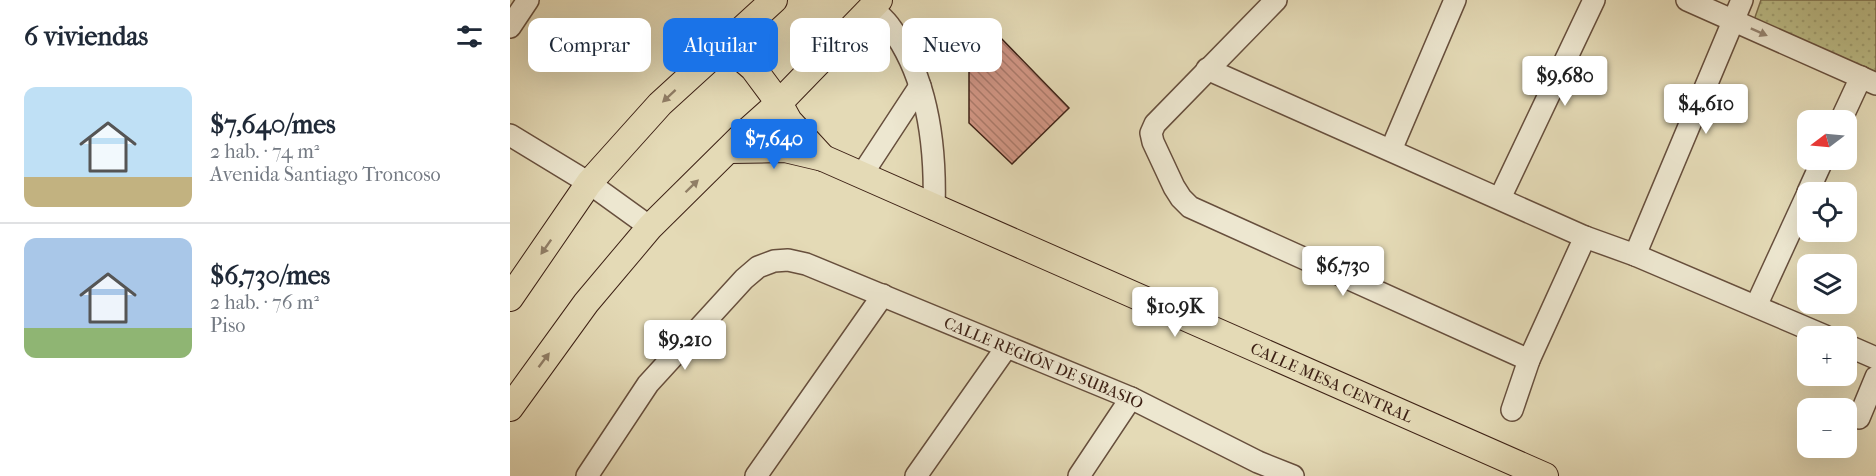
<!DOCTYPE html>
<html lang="es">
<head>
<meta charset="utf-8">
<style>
	:root { --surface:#fff; --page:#f2f2f3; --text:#1f2937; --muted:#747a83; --line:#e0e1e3; --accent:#1a73e8 }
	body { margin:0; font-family:"IM FELL French Canon",serif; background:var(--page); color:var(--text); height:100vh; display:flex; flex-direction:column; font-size:22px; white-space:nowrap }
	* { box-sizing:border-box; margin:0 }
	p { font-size:20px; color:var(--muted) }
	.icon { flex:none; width:33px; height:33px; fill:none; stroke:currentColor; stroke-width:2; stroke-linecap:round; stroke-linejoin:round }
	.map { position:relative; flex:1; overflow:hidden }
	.sheet { display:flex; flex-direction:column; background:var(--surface); width:510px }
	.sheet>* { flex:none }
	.hud { position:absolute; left:18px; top:18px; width:570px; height:54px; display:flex; gap:12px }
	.needle { width:39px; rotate:254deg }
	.fabs { position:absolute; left:1287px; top:110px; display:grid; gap:12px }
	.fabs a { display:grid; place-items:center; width:60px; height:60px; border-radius:12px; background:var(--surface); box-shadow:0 6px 24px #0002; font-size:30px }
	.price { position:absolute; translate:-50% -51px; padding:0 14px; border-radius:6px; background:#fff; color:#222; font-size:20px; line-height:39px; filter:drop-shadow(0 2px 3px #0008) }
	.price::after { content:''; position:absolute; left:50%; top:36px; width:18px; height:14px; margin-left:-9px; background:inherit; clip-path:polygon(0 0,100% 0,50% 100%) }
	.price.selected { background:var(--accent); color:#fff }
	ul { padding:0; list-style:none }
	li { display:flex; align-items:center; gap:18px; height:150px; padding:0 24px }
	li+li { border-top:2px solid var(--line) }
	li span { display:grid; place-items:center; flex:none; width:168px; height:120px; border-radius:12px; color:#555 }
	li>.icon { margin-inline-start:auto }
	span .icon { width:72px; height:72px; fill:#fffc; stroke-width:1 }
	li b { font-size:26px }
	h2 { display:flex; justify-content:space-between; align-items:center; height:72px; padding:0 24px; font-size:26px }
	.chip { padding:0 21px; border-radius:12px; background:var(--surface); box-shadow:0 6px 24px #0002; font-size:21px; line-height:54px }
	.chip.selected { background:var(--accent); color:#fff }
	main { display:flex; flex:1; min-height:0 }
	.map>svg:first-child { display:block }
</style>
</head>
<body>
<main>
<section class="sheet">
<h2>6 viviendas<svg class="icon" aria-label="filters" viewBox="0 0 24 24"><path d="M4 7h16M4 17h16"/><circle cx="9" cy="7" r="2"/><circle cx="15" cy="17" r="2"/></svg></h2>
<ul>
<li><span style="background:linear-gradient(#bfe0f5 75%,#c2b280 0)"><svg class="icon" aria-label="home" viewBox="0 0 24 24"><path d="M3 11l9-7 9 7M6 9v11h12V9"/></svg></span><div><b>$7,640/mes</b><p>2 hab. · 74 m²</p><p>Avenida Santiago Troncoso</p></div></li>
<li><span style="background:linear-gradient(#a9c7e8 75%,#8fb573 0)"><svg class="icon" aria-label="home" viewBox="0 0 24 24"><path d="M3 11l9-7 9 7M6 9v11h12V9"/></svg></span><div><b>$6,730/mes</b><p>2 hab. · 76 m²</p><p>Piso</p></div></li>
</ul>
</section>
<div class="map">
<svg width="1366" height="476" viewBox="0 0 1366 476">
	<defs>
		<pattern id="park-dots" width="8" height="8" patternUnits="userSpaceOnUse" patternTransform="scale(1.5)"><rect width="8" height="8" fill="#bcbd88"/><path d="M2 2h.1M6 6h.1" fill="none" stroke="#a2a274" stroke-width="1.8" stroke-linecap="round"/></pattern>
		<pattern id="building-back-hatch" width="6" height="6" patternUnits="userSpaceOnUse" patternTransform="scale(1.5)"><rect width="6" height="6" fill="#d39786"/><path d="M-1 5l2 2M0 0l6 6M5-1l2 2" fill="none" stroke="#ac7b6c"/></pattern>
	</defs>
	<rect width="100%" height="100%" fill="#e4dab6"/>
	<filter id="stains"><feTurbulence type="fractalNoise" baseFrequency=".00333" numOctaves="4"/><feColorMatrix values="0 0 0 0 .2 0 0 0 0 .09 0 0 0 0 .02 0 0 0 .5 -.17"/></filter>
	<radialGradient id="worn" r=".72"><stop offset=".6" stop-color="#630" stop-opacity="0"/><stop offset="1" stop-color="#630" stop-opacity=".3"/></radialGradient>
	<!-- park -->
	<path fill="url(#park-dots)" stroke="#7c6f4e" stroke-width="1.5" d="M1251,0H1366V72L1244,20Z"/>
	<!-- building -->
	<path fill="url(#building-back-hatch)" stroke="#3d2115" stroke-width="1.5" d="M488,35L559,108L502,164L459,123V69Z"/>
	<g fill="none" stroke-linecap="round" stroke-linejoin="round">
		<!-- minor casing -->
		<g stroke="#674f3d" stroke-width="24">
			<g id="minor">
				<path d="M766,0L645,124L641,133L643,142L664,187L671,198L680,207L1019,360"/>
				<path d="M1177,0L1366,84"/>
				<path d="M362,8C368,14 376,20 381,28C419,79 426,147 424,209"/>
				<path d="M0,27L18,0"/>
				<path d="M697,69L1075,237L1125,255L1315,336"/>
				<path d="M1331,120L1351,77"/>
				<path d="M0,135L79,183L140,227"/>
				<path d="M881,150L945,0"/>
				<path d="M351,176L410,86"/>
				<path d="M1298,192L1313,159"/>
				<path d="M990,198L1084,0"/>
				<path d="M1125,255L1232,0"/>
				<path d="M1246,306L1298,193"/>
				<path d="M1336,345L1366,358"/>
				<path d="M1002,410L1019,360L1075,237"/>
				<path d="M1349,418L1366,377"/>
				<path id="s1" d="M77,476L138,384L234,279L248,267L264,261L278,260L296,264L621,398L748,462L783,476"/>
				<path d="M246,476L373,295"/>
				<path d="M406,476L496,348"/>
				<path d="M569,476L621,398"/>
			</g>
		</g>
		<!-- major casing -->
		<g stroke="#3d2115" stroke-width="28">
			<g id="major">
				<path d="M215,44L243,68L269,103L279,121L313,158"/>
				<path id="s2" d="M219,150L275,149L313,158L1035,476"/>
				<path d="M0,298L79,183L150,104L264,0"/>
				<path d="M0,408L76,303L140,227L232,136L269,103L369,0"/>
			</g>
		</g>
		<!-- minor -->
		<use href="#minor" stroke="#ede7d0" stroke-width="21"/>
		<!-- major -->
		<use href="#major" stroke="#e4dab6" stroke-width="26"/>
	</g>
	<!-- one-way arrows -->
	<defs><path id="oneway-solid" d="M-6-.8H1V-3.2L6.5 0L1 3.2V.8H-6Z" transform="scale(1.5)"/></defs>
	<use fill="#958472" href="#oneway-solid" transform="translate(1249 32) rotate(24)"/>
	<g fill="#907e66">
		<use href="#oneway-solid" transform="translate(159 96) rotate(137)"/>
		<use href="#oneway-solid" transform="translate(182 186) rotate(-44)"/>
		<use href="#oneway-solid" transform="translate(36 247) rotate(125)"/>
		<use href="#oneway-solid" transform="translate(34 360) rotate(-53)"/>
	</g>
	<g text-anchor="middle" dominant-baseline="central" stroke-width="6" stroke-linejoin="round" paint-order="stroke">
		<!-- street labels -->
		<g font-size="16" fill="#3d2115" stroke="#ede7d0">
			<text stroke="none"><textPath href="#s1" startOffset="578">CALLE REGIÓN DE SUBASIO</textPath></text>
			<text stroke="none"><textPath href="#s2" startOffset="651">CALLE MESA CENTRAL</textPath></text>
		</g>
	</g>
	<rect width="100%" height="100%" filter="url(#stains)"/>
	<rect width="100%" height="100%" fill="url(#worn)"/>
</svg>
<div class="fabs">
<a><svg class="needle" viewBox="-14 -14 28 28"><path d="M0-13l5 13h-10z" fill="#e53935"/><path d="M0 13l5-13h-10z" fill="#747a83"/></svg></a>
<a><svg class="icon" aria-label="locate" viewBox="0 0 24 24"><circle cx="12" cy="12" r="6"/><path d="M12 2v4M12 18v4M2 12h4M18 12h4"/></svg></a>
<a><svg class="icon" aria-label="layers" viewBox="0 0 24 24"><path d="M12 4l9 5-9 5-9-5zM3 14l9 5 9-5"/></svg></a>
<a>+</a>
<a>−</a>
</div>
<b class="price" style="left:1055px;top:107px">$9,680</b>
<b class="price" style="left:1196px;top:135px">$4,610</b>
<b class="price selected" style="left:264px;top:170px">$7,640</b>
<b class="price" style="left:833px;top:297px">$6,730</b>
<b class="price" style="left:665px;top:338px">$10.9K</b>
<b class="price" style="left:175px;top:371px">$9,210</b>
<div class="hud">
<a class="chip">Comprar</a>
<a class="chip selected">Alquilar</a>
<a class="chip">Filtros</a>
<a class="chip">Nuevo</a>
</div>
</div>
</main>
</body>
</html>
